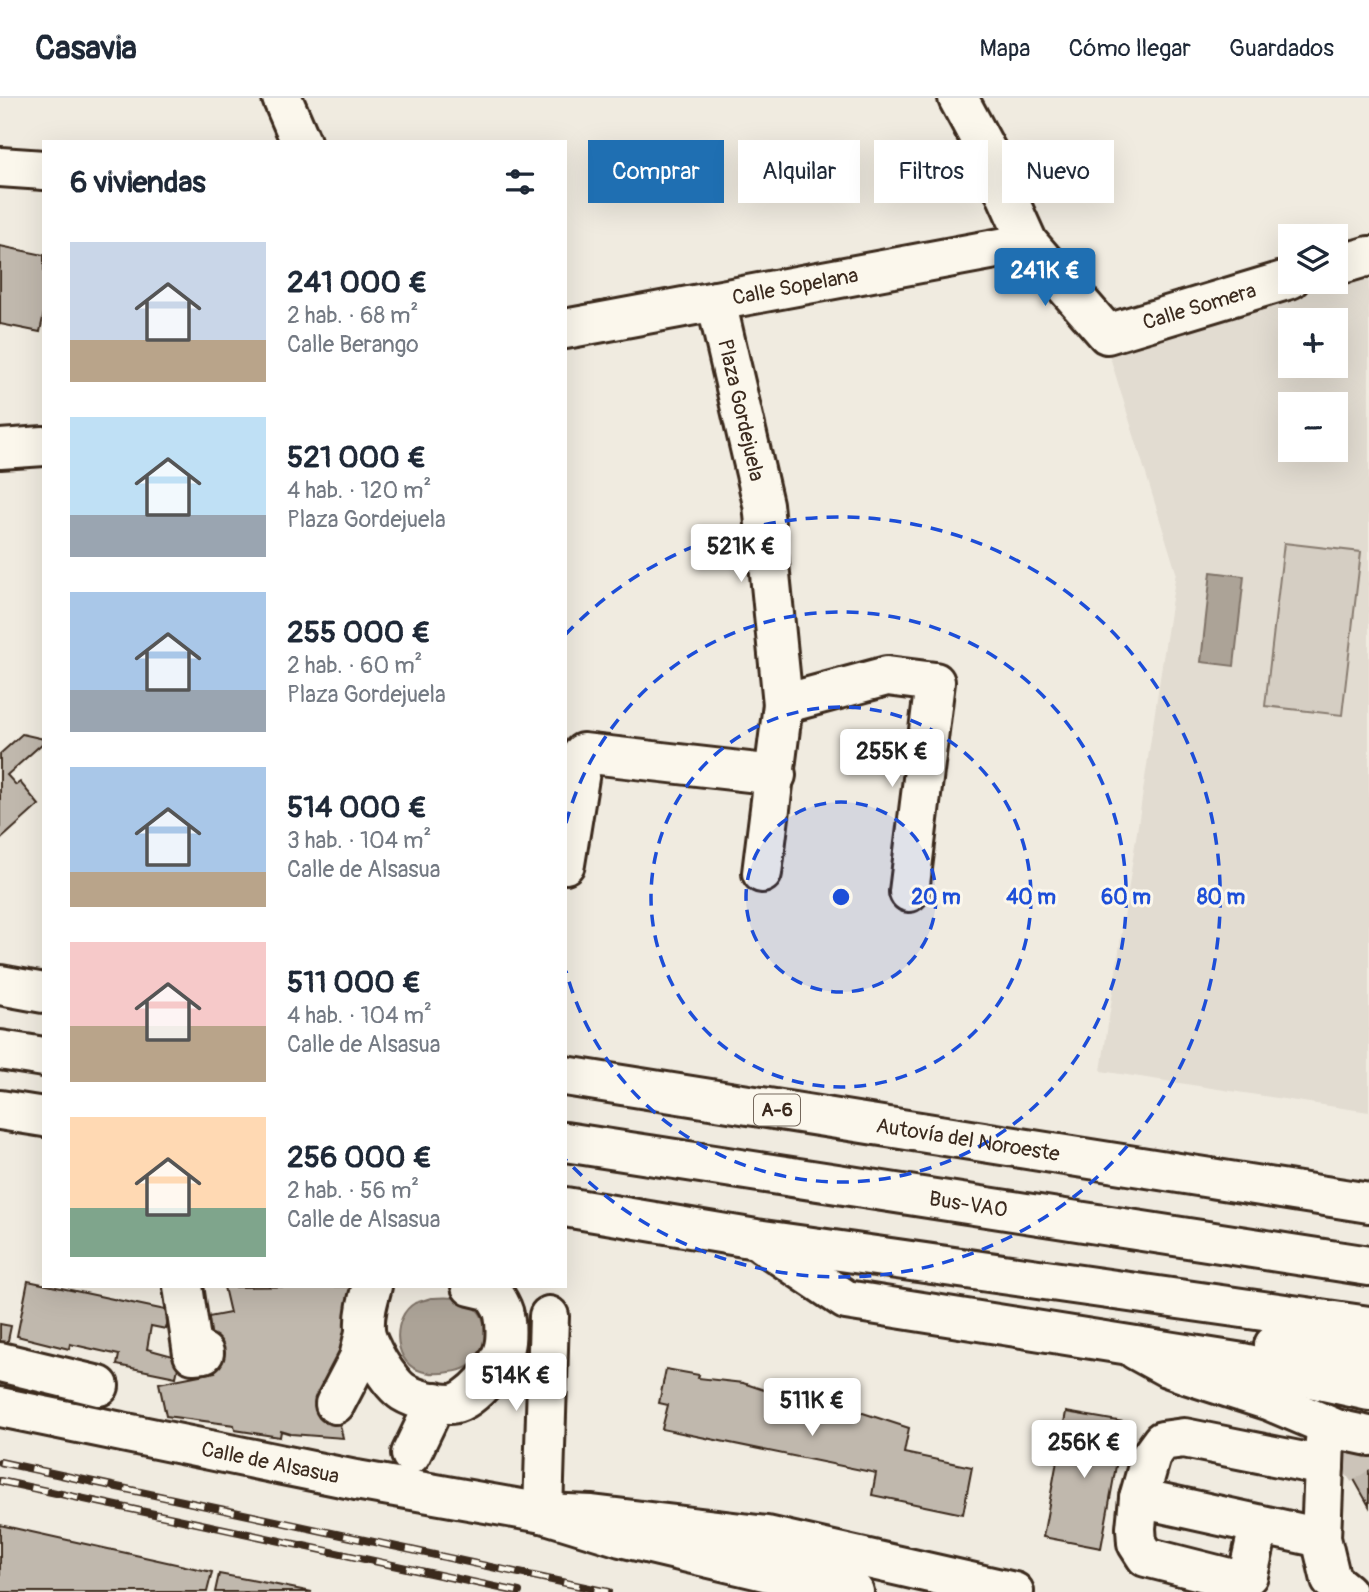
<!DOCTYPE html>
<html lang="es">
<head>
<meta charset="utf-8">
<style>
	:root { --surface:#fff; --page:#f2f2f3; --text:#1f2937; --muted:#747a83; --line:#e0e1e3; --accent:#1f6fb2 }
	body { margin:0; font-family:Pangolin,sans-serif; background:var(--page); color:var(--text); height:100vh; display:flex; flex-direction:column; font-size:26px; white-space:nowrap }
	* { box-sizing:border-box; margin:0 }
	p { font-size:23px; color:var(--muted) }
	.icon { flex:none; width:38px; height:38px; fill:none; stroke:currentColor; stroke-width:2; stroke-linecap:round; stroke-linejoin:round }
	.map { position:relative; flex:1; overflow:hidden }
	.panel { position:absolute; left:42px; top:42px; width:525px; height:1148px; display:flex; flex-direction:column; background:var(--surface); border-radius:0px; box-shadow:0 7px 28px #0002 }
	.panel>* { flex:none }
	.guide { position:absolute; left:588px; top:42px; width:665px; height:63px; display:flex; gap:14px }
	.fabs { position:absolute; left:1278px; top:126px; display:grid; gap:14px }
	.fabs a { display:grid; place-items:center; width:70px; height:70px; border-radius:0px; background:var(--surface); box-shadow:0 7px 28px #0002; font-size:35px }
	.price { position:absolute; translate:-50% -60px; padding:0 16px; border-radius:7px; background:#fff; color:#222; font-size:23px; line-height:46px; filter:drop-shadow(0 2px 4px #0008) }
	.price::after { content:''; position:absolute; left:50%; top:42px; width:21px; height:16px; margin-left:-10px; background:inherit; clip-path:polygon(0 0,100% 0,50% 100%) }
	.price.current { background:var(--accent); color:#fff }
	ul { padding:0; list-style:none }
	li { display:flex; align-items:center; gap:21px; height:175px; padding:0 28px }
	li span { display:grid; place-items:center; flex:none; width:196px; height:140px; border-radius:0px; color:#555 }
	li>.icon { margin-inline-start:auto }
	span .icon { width:84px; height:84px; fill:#fffc; stroke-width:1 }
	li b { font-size:30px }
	h2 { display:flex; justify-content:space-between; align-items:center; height:84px; padding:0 28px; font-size:30px }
	.pill { padding:0 24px; border-radius:0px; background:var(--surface); box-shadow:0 7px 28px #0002; font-size:24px; line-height:63px }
	.pill.current { background:var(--accent); color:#fff }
	header { display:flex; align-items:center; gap:42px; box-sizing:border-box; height:98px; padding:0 35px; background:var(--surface); border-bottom:2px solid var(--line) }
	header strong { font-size:33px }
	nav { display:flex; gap:38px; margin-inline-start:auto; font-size:24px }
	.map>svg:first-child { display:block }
</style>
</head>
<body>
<header>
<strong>Casavia</strong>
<nav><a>Mapa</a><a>Cómo llegar</a><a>Guardados</a></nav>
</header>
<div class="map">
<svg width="1369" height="1494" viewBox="0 0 1369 1494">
	<rect width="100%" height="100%" fill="#f0ebe0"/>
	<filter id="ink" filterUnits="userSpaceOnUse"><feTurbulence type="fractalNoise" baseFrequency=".0143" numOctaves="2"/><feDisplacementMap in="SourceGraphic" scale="14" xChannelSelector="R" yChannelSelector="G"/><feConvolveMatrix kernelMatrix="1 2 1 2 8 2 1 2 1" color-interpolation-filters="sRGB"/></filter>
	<g filter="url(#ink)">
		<!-- built -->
		<path fill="#e2dcd1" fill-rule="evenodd" d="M1369,172V1014L1101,973L1176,474L1106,246ZM1290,222H1335V268H1290ZM1290,306H1335V352H1290Z"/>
		<!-- green -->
		<path fill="#d5cec3" stroke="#887c70" stroke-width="2" d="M1284,445L1361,454L1342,617L1265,608Z"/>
		<!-- water -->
		<path fill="#aca397" stroke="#7f7367" stroke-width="2" d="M1211,474L1244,478L1234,568L1201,564Z
			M431,1200C439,1200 450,1198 458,1201C485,1209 492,1232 480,1256C473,1268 463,1273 450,1274C439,1276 428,1276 418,1272C392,1262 392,1218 415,1205C420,1203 426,1202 431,1200Z"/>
		<!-- building -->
		<path fill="#c0b8ad" stroke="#3b2a1e" stroke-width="2" d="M0,148L44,157V215L40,234L0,226Z
			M22,636L44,641V644L7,677L16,687L20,684L39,707L0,742V656Z
			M28,1183L170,1213L166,1231L151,1228L147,1251L180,1260L176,1279L117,1267L119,1257L70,1246L69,1251L17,1238Z
			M357,1188L339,1288L322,1285L325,1301L335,1306L343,1340L291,1336L281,1333L280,1339L235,1332L234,1327L166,1318L159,1285L215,1274L197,1242L203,1220L230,1215L224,1189Z
			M0,1226L11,1228L6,1252L0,1251Z
			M666,1271L699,1277L698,1280L743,1285L767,1293L804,1311L824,1315H863L909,1330L904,1355L972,1369L963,1416L872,1397L876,1375L662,1331L668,1307L659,1305Z
			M1066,1314L1124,1324L1101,1450L1043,1439Z
			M1333,1344L1369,1352V1408Z
			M0,1427L212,1474L207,1494H0Z
			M219,1476L272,1486L312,1494H215Z"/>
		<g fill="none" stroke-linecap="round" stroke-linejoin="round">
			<!-- minor-tunnel -->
			<path stroke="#ccc4b9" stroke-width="38" stroke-dasharray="38 19" stroke-linecap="butt" d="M1345,1342L1369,1376"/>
			<!-- minor casing -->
			<g stroke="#3b2a1e" stroke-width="44">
				<g id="minor">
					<path d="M282,0L301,44"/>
					<path id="s1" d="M958,0L987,54L1028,145L1107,236L1290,181"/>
					<path d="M0,69L44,72"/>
					<path d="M1335,168L1369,158"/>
					<path id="s2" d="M716,203L763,406L783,606L887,578L935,584L909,794"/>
					<path id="s3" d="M565,231L1028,145"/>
					<path d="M0,351L44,348"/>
					<path d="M565,766L583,655L776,677"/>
					<path d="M762,775L783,606"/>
					<path d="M183,1188L193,1256L204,1255"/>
					<path d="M372,1188C368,1202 364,1216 365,1231C365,1246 390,1286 403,1294C416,1302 436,1306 450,1306C471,1305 500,1269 504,1249C506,1241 506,1226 504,1217C503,1209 496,1200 492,1193L471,1188"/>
					<path d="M1136,1252L1167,1269L1189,1277L1270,1303L1336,1331L1369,1338"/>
					<path d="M0,1264L99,1288"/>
					<path d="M335,1306L359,1260L365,1234"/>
					<path id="s4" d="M0,1309L356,1382L543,1415L592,1417L767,1438L1014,1494"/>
					<path d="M1325,1343L1321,1440L1331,1482L1346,1494"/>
					<path d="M411,1356L436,1304"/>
					<path d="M1139,1400L1321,1440"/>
					<path d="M543,1415L549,1218"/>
					<path d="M1259,1428L1248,1477L1241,1483L1146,1459L1137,1445L1136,1430L1139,1400L1151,1358L1162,1343L1184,1340L1324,1368"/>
				</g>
			</g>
			<!-- highway casing -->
			<g stroke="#3b2a1e" stroke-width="44">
				<g id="highway">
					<path d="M0,887L44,895"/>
					<path d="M0,952L44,959"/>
					<path id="s5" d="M565,978L1369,1105"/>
					<path d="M0,1012L44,1019"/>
					<path id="s6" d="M565,1044L1369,1168"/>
					<path d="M565,1109L756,1141L1369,1228"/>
					<path d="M763,1146L846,1202L1243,1265L1369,1293"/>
					<path d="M1274,1247L1369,1264"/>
					<path d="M543,1415L621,1439L854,1494"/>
				</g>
			</g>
			<!-- minor -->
			<use href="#minor" stroke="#fbf7ec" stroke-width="38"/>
			<!-- highway -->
			<use href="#highway" stroke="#fbf7ec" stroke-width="38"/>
			<!-- rail casing -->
			<g stroke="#3b2a1e" stroke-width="8">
				<path id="rail" d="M0,1364L608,1494
					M0,1383L519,1494"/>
			</g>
			<!-- rail -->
			<use href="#rail" stroke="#fbf7ec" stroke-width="5" stroke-dasharray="16" stroke-linecap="butt"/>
		</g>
	</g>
	<!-- distance rings -->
	<circle cx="841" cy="799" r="95" fill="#1d4ed8" fill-opacity=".12"/>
	<g fill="none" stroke="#1d4ed8" stroke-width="3.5" stroke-dasharray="12 9">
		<circle cx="841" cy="799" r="95"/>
		<circle cx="841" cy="799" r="190"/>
		<path d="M566 725A285 285 0 1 1 566 873"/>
		<path d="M565 537A380 380 0 1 1 565 1061"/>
	</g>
	<g text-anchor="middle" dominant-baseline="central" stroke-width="6" stroke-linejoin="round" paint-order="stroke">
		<!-- shield labels -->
		<rect fill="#fbf7ec" stroke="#75685c" stroke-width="2" x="754" y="996.5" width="46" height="31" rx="5"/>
		<g font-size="19" font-weight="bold" fill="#3b2a1e">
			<text x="777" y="1012">A-6</text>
		</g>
		<!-- street labels -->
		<g font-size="21" fill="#3b2a1e" stroke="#fbf7ec">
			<text stroke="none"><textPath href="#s3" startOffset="234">Calle Sopelana</textPath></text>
			<text stroke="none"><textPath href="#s1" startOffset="378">Calle Somera</textPath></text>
			<text stroke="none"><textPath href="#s2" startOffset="112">Plaza Gordejuela</textPath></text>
			<text stroke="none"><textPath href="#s5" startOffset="408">Autovía del Noroeste</textPath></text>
			<text stroke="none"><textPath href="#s6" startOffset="408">Bus-VAO</textPath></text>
			<text stroke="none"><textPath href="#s4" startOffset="276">Calle de Alsasua</textPath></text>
		</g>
	</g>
	<circle cx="841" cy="799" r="10" fill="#1d4ed8" stroke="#fbf7ec" stroke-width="3.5"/>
	<g font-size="21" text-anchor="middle" font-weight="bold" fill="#1d4ed8" stroke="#fbf7ec" stroke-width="6" stroke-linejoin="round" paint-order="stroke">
		<text x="936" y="806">20 m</text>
		<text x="1031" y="806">40 m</text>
		<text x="1126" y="806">60 m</text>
		<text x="1221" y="806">80 m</text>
	</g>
</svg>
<div class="fabs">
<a><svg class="icon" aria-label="layers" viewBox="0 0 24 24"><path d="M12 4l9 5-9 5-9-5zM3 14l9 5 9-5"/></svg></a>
<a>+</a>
<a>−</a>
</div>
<b class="price current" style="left:1045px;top:210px">241K €</b>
<b class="price" style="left:741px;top:486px">521K €</b>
<b class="price" style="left:892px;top:691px">255K €</b>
<b class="price" style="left:516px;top:1315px">514K €</b>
<b class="price" style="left:812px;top:1340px">511K €</b>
<b class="price" style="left:1084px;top:1382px">256K €</b>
<div class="guide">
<a class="pill current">Comprar</a>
<a class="pill">Alquilar</a>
<a class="pill">Filtros</a>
<a class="pill">Nuevo</a>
</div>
<section class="panel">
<h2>6 viviendas<svg class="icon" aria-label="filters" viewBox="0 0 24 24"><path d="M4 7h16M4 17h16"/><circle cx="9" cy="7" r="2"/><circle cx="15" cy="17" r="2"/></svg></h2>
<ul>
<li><span style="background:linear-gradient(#c9d6e8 70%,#b9a48a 0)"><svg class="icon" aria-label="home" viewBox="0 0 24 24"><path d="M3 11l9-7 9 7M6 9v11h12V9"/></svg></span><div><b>241 000 €</b><p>2 hab. · 68 m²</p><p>Calle Berango</p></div></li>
<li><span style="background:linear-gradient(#bfe0f5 70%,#9aa5b1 0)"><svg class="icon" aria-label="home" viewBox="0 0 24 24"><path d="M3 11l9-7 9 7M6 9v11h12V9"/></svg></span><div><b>521 000 €</b><p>4 hab. · 120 m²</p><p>Plaza Gordejuela</p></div></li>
<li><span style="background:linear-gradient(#a9c7e8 70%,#9aa5b1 0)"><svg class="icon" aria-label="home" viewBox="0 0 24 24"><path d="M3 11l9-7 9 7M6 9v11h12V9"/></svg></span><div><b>255 000 €</b><p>2 hab. · 60 m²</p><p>Plaza Gordejuela</p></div></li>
<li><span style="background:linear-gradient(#a9c7e8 75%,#b9a48a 0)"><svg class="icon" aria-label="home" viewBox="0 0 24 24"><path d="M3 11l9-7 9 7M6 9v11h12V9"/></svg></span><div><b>514 000 €</b><p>3 hab. · 104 m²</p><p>Calle de Alsasua</p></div></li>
<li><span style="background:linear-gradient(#f6c9c9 60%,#b9a48a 0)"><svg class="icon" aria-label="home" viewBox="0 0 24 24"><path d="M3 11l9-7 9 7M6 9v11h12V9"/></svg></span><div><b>511 000 €</b><p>4 hab. · 104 m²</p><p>Calle de Alsasua</p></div></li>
<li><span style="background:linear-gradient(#ffd9b3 65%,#7fa58c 0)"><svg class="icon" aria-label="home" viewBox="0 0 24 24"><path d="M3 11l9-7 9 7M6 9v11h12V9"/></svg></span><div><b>256 000 €</b><p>2 hab. · 56 m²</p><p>Calle de Alsasua</p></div></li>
</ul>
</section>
</div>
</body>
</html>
